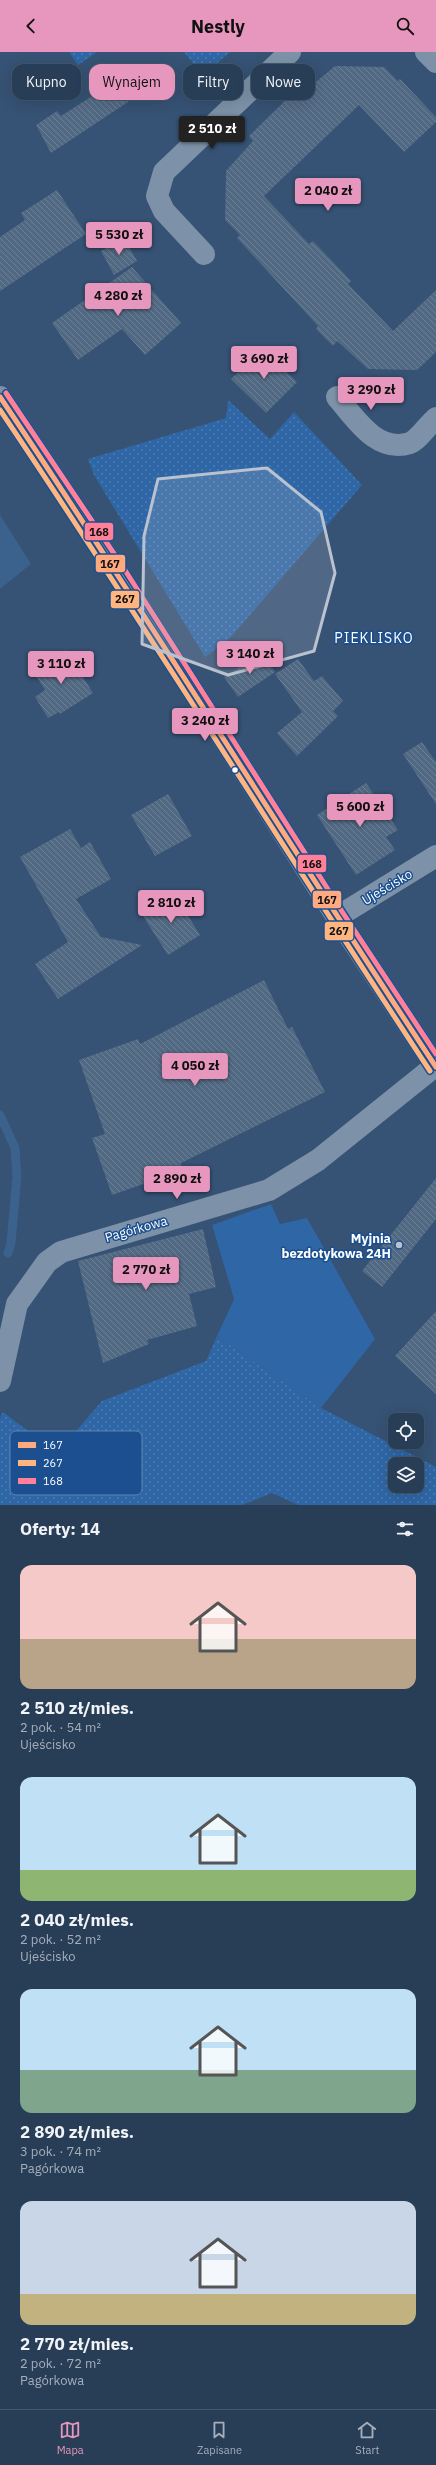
<!DOCTYPE html>
<html lang="pl">
<head>
<meta charset="utf-8">
<style>
	:root { --surface:#283e57; --page:#30455d; --text:#f1f3f6; --muted:#a5aeba; --line:#44576d; --accent:#e797bd }
	body { margin:0; font-family:"IBM Plex Sans",sans-serif; background:var(--page); color:var(--text); height:100vh; display:flex; flex-direction:column; font-size:15px; white-space:nowrap }
	* { box-sizing:border-box; margin:0 }
	p { font-size:13px; color:var(--muted) }
	.icon { flex:none; width:22px; height:22px; fill:none; stroke:currentColor; stroke-width:2; stroke-linecap:round; stroke-linejoin:round }
	.map { position:relative; height:1453px; overflow:hidden }
	.drawer { display:flex; flex-direction:column; background:var(--surface); flex:1 }
	.drawer>* { flex:none }
	.guide { position:absolute; left:12px; top:12px; width:412px; height:36px; display:flex; gap:8px }
	.controls { position:absolute; left:388px; top:1361px; display:grid; gap:8px }
	.controls a { display:grid; place-items:center; width:36px; height:36px; border-radius:8px; background:var(--surface); box-shadow:0 4px 16px #0002,0 0 0 1px var(--line); font-size:20px }
	.price { position:absolute; translate:-50% -34px; padding:0 9px; border-radius:4px; background:var(--accent); color:#111; font-size:13px; line-height:26px; filter:drop-shadow(0 1px 2px #0008) }
	.price::after { content:''; position:absolute; left:50%; top:24px; width:12px; height:9px; margin-left:-6px; background:inherit; clip-path:polygon(0 0,100% 0,50% 100%) }
	.price.active { background:#222; color:#fff }
	ul { padding:0; list-style:none }
	li { display:grid; align-content:center; gap:8px; height:212px; padding:0 20px }
	li span { display:grid; place-items:center; height:124px; border-radius:12px; color:#555 }
	li>.icon { margin-inline-start:auto }
	span .icon { width:72px; height:72px; fill:#fffc; stroke-width:1 }
	li b { font-size:17px }
	h2 { display:flex; justify-content:space-between; align-items:center; height:48px; padding:0 20px; font-size:17px }
	.tag { padding:0 14px; border-radius:12px; background:var(--surface); box-shadow:0 4px 16px #0002,0 0 0 1px var(--line); font-size:14px; line-height:36px }
	.tag.active { background:var(--accent); color:#111 }
	header { display:flex; justify-content:space-between; align-items:center; height:52px; padding:0 20px; background:var(--accent); color:#111; font-size:18px; font-weight:700 }
	.dock { display:flex; justify-content:space-around; align-items:center; height:56px; border-top:1px solid var(--line); background:var(--surface); font-size:11px; color:var(--muted) }
	.dock a { display:grid; justify-items:center; gap:2px }
	.dock .active { color:var(--accent) }
	.map>svg:first-child { display:block }
</style>
</head>
<body>
<header><svg class="icon" aria-label="back" viewBox="0 0 24 24"><path d="M15 5l-7 7 7 7"/></svg>Nestly<svg class="icon" aria-label="search" viewBox="0 0 24 24"><circle cx="10" cy="10" r="6"/><path d="M15 15l6 6"/></svg></header>
<div class="map">
<svg width="436" height="1453" viewBox="0 0 436 1453">
	<defs>
		<pattern id="grass-dots" width="8" height="8" patternUnits="userSpaceOnUse"><rect width="8" height="8" fill="#2f66a5"/><path d="M2 2h.1M6 6h.1" fill="none" stroke="#4e7db2" stroke-width="1.8" stroke-linecap="round"/></pattern>
		<pattern id="building-back-hatch" width="6" height="6" patternUnits="userSpaceOnUse"><rect width="6" height="6" fill="#526984"/><path d="M-1 5l2 2M0 0l6 6M5-1l2 2" fill="none" stroke="#6c8096"/></pattern>
	</defs>
	<rect width="100%" height="100%" fill="#365274"/>
	<!-- grass -->
	<path fill="url(#grass-dots)" fill-rule="evenodd" d="M69,0H97L78,13Z
		M184,0H230L203,23Z
		M228,348L270,387L294,360L362,433L230,586L205,605L94,423L88,407L226,366Z
		M217,1284L321,1356L436,1415V1453H298L272,1441L242,1453H0V1366L3,1360L57,1401L102,1349L206,1309ZM395,1412H417V1434H395Z"/>
	<!-- garden -->
	<path fill="#2f66a5" d="M271,1152L280,1172L307,1166L375,1287L321,1356L217,1284L234,1247L212,1173Z"/>
	<!-- water -->
	<path fill="#3b618d" d="M0,463L31,512L0,537Z"/>
	<g fill="none" stroke-linecap="round" stroke-linejoin="round">
		<!-- stream -->
		<path stroke="#3b618d" stroke-width="9" d="M0,1063L15,1096L17,1124L11,1191L8,1201"/>
	</g>
	<!-- building -->
	<path fill="url(#building-back-hatch)" d="M335,14L384,15L398,29L400,27L436,65V70L404,100L359,53L264,144L309,192L313,189L351,229L348,232L393,279L436,238V300L417,318L368,317L337,289L333,294L316,277L318,274L237,186L240,183L225,168L226,119L253,89L249,84L298,36L303,41Z
		M114,30L128,50L51,101L36,73L57,59L61,64Z
		M57,138L86,182L0,239V185L25,168L21,161Z
		M124,186L137,209L114,223L101,199Z
		M132,215L181,271L145,303L122,277L78,308L52,271Z
		M262,296L297,330L266,361L231,327Z
		M66,598L93,641L60,662L59,660L48,666L35,645L45,638L33,619Z
		M263,601L275,620L238,645L224,625Z
		M298,607L314,629L322,624L343,649L333,659L338,664L297,704L277,681L302,660L275,622Z
		M422,690L436,710V752L403,702Z
		M366,731L398,778L386,785L395,798L356,823L317,763Z
		M168,742L192,784L155,804L131,763Z
		M70,777L81,796L90,790L111,827L76,847L101,885L142,893L58,947L35,912L68,890L20,805Z
		M173,840L200,883L168,903L141,861Z
		M264,928L288,977L292,975L325,1040L181,1111L183,1118L112,1143L92,1086L105,1082L79,1008L138,987L140,992Z
		M436,1126V1167L382,1235L362,1219Z
		M203,1177L216,1235L189,1242L197,1274L147,1288L149,1292L103,1311L78,1209Z
		M436,1259V1342L395,1304Z"/>
	<g fill="none" stroke-linecap="round" stroke-linejoin="round">
		<!-- minor -->
		<path stroke="#7d92a8" stroke-width="22" d="M426,0L436,10
			M204,202L164,159L157,144L164,120L290,0
			M0,345L117,519L337,865L436,1015
			M337,345C355,366 377,402 410,391C418,388 429,372 436,366
			M337,865L436,804
			M0,1329L17,1252L47,1210L61,1200L269,1138L318,1108L435,1014"/>
		<!-- bus-1 casing -->
		<g stroke="#1b4f8f" stroke-width="8">
			<path id="bus-1" d="M0,345C149,566 289,793 436,1015"/>
		</g>
		<!-- bus-2 casing -->
		<g stroke="#1b4f8f" stroke-width="8">
			<path id="bus-2" d="M0,358C147,576 285,799 430,1019"/>
		</g>
		<!-- bus-3 casing -->
		<g stroke="#1b4f8f" stroke-width="8">
			<path id="bus-3" d="M6,341L123,515L343,861L436,1002"/>
		</g>
		<!-- bus-1 -->
		<use href="#bus-1" stroke="#ffa980" stroke-width="5"/>
		<!-- bus-2 -->
		<use href="#bus-2" stroke="#ffb580" stroke-width="5"/>
		<!-- bus-3 -->
		<use href="#bus-3" stroke="#ff8098" stroke-width="5"/>
	</g>
	<!-- marked area -->
	<path fill="#b9c2ce" fill-opacity="0.2" stroke="#b9c2ce" stroke-width="3" stroke-linejoin="round" d="M267,416L321,460L335,521L314,599L228,623L142,592L144,484L158,427Z"/>
	<!-- markers -->
	<circle fill="#fff" stroke="#1b4f8f" stroke-width="1.5" cx="235" cy="718" r="3.5"/>
	<circle fill="#b9c2ce" stroke="#1b4f8f" stroke-width="1.5" cx="399" cy="1193" r="4"/>
	<g text-anchor="middle" dominant-baseline="central" stroke-width="3" stroke-linejoin="round" paint-order="stroke">
		<!-- street labels -->
		<g font-size="13" fill="#fff" stroke="#1b4f8f">
			<text transform="translate(387 835) rotate(-31)">Ujeścisko</text>
			<text transform="translate(136 1177) rotate(-16)">Pagórkowa</text>
		</g>
		<!-- poi labels -->
		<g font-size="13" font-weight="bold" fill="#fff" stroke="#1b4f8f" text-anchor="end">
			<text x="391" y="1186">Myjnia<tspan x="391" dy="15">bezdotykowa 24H</tspan></text>
		</g>
		<!-- neighbourhood labels -->
		<g font-size="14" letter-spacing="1" fill="#fff" stroke="#1b4f8f">
			<text x="374" y="586">PIEKLISKO</text>
		</g>
	</g>
	<!-- legend -->
	<rect x="10" y="1379" width="132" height="64" rx="6" fill="#1b4f8f" stroke="#5f84b1" stroke-width="1"/>
	<rect x="18" y="1390" width="18" height="6" fill="#ffa980"/>
	<rect x="18" y="1408" width="18" height="6" fill="#ffb580"/>
	<rect x="18" y="1426" width="18" height="6" fill="#ff8098"/>
	<g font-size="11" fill="#fff">
		<text x="43" y="1397">167</text>
		<text x="43" y="1415">267</text>
		<text x="43" y="1433">168</text>
	</g>
	<g stroke="#1b4f8f" stroke-width="1.5">
		<rect x="84" y="470" width="30" height="19" rx="4" fill="#ff8098"/>
		<rect x="95" y="502" width="31" height="19" rx="4" fill="#ffa980"/>
		<rect x="110" y="538" width="30" height="19" rx="4" fill="#ffb580"/>
		<rect x="297" y="802" width="30" height="19" rx="4" fill="#ff8098"/>
		<rect x="312" y="838" width="30" height="19" rx="4" fill="#ffa980"/>
		<rect x="324" y="869" width="30" height="20" rx="4" fill="#ffb580"/>
	</g>
	<g font-size="11" text-anchor="middle" font-weight="bold" fill="#111">
		<text x="99" y="484">168</text>
		<text x="110" y="516">167</text>
		<text x="125" y="551">267</text>
		<text x="312" y="816">168</text>
		<text x="327" y="852">167</text>
		<text x="339" y="883">267</text>
	</g>
</svg>
<div class="controls">
<a><svg class="icon" aria-label="locate" viewBox="0 0 24 24"><circle cx="12" cy="12" r="6"/><path d="M12 2v4M12 18v4M2 12h4M18 12h4"/></svg></a>
<a><svg class="icon" aria-label="layers" viewBox="0 0 24 24"><path d="M12 4l9 5-9 5-9-5zM3 14l9 5 9-5"/></svg></a>
</div>
<b class="price active" style="left:212px;top:98px">2 510 zł</b>
<b class="price" style="left:328px;top:160px">2 040 zł</b>
<b class="price" style="left:119px;top:204px">5 530 zł</b>
<b class="price" style="left:118px;top:265px">4 280 zł</b>
<b class="price" style="left:264px;top:328px">3 690 zł</b>
<b class="price" style="left:371px;top:359px">3 290 zł</b>
<b class="price" style="left:250px;top:623px">3 140 zł</b>
<b class="price" style="left:61px;top:633px">3 110 zł</b>
<b class="price" style="left:205px;top:690px">3 240 zł</b>
<b class="price" style="left:360px;top:776px">5 600 zł</b>
<b class="price" style="left:171px;top:872px">2 810 zł</b>
<b class="price" style="left:195px;top:1035px">4 050 zł</b>
<b class="price" style="left:177px;top:1148px">2 890 zł</b>
<b class="price" style="left:146px;top:1239px">2 770 zł</b>
<div class="guide">
<a class="tag">Kupno</a>
<a class="tag active">Wynajem</a>
<a class="tag">Filtry</a>
<a class="tag">Nowe</a>
</div>
</div>
<section class="drawer">
<h2>Oferty: 14<svg class="icon" aria-label="filters" viewBox="0 0 24 24"><path d="M4 7h16M4 17h16"/><circle cx="9" cy="7" r="2"/><circle cx="15" cy="17" r="2"/></svg></h2>
<ul>
<li><span style="background:linear-gradient(#f6c9c9 60%,#b9a48a 0)"><svg class="icon" aria-label="home" viewBox="0 0 24 24"><path d="M3 11l9-7 9 7M6 9v11h12V9"/></svg></span><div><b>2 510 zł/mies.</b><p>2 pok. · 54 m²</p><p>Ujeścisko</p></div></li>
<li><span style="background:linear-gradient(#bfe0f5 75%,#8fb573 0)"><svg class="icon" aria-label="home" viewBox="0 0 24 24"><path d="M3 11l9-7 9 7M6 9v11h12V9"/></svg></span><div><b>2 040 zł/mies.</b><p>2 pok. · 52 m²</p><p>Ujeścisko</p></div></li>
<li><span style="background:linear-gradient(#bfe0f5 65%,#7fa58c 0)"><svg class="icon" aria-label="home" viewBox="0 0 24 24"><path d="M3 11l9-7 9 7M6 9v11h12V9"/></svg></span><div><b>2 890 zł/mies.</b><p>3 pok. · 74 m²</p><p>Pagórkowa</p></div></li>
<li><span style="background:linear-gradient(#c9d6e8 75%,#c2b280 0)"><svg class="icon" aria-label="home" viewBox="0 0 24 24"><path d="M3 11l9-7 9 7M6 9v11h12V9"/></svg></span><div><b>2 770 zł/mies.</b><p>2 pok. · 72 m²</p><p>Pagórkowa</p></div></li>
</ul>
</section>
<nav class="dock">
<a class="active"><svg class="icon" aria-label="map" viewBox="0 0 24 24"><path d="M3 6l6-2 6 2 6-2v14l-6 2-6-2-6 2zM9 4v14M15 6v14"/></svg>Mapa</a>
<a><svg class="icon" aria-label="saved" viewBox="0 0 24 24"><path d="M7 4h10v16l-5-4-5 4z"/></svg>Zapisane</a>
<a><svg class="icon" aria-label="home" viewBox="0 0 24 24"><path d="M3 11l9-7 9 7M6 9v11h12V9"/></svg>Start</a>
</nav>
</body>
</html>
